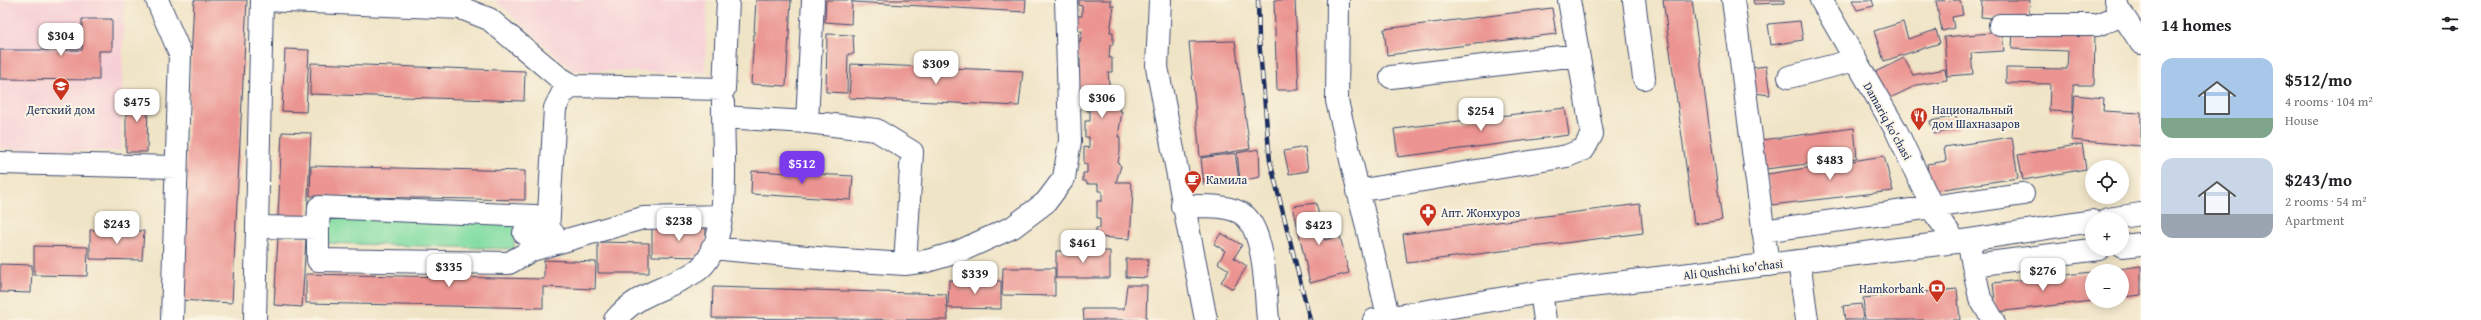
<!DOCTYPE html>
<html lang="en">
<head>
<meta charset="utf-8">
<style>
	:root { --surface:#fff; --page:#f6f6f6; --text:#202124; --muted:#757577; --accent:#7c3aed }
	body { margin:0; font-family:"Gentium Book Plus",serif; background:var(--page); color:var(--text); height:100vh; display:flex; flex-direction:column; font-size:15px; white-space:nowrap }
	* { box-sizing:border-box; margin:0 }
	p { font-size:13px; color:var(--muted) }
	.icon { flex:none; width:22px; height:22px; fill:none; stroke:currentColor; stroke-width:2; stroke-linecap:round; stroke-linejoin:round }
	.map { position:relative; flex:1; overflow:hidden }
	.side { display:flex; flex-direction:column; background:var(--surface); width:340px }
	.side>* { flex:none }
	.tools { position:absolute; left:2085px; top:160px; display:grid; gap:8px }
	.tools a { display:grid; place-items:center; width:44px; height:44px; border-radius:50%; background:var(--surface); box-shadow:0 2px 10px #0003; font-size:20px }
	.price { position:absolute; translate:-50% -34px; padding:0 9px; border-radius:8px; background:#fff; color:#222; font-size:13px; line-height:26px; filter:drop-shadow(0 1px 2px #0008) }
	.price::after { content:''; position:absolute; left:50%; top:24px; width:12px; height:9px; margin-left:-6px; background:inherit; clip-path:polygon(0 0,100% 0,50% 100%) }
	.price.active { background:var(--accent); color:#fff }
	ul { padding:0; list-style:none }
	li { display:flex; align-items:center; gap:12px; height:100px; padding:0 20px }
	li span { display:grid; place-items:center; flex:none; width:112px; height:80px; border-radius:12px; color:#555 }
	li>.icon { margin-inline-start:auto }
	span .icon { width:48px; height:48px; fill:#fffc; stroke-width:1 }
	li b { font-size:17px }
	h2 { display:flex; justify-content:space-between; align-items:center; height:48px; padding:0 20px; font-size:17px }
	main { display:flex; flex:1; min-height:0 }
	.map>svg:first-child { display:block }
</style>
</head>
<body>
<main>
<div class="map">
<svg width="2141" height="320" viewBox="0 0 2141 320">
	<rect width="100%" height="100%" fill="#fcf5e5"/>
	<filter id="ink" filterUnits="userSpaceOnUse"><feTurbulence type="fractalNoise" baseFrequency=".025" numOctaves="2"/><feDisplacementMap in="SourceGraphic" scale="8" xChannelSelector="R" yChannelSelector="G"/><feConvolveMatrix kernelMatrix="1 2 1 2 8 2 1 2 1" color-interpolation-filters="sRGB"/></filter>
	<filter id="wash" filterUnits="userSpaceOnUse"><feTurbulence type="fractalNoise" baseFrequency=".012" numOctaves="4" result="noise"/><feDisplacementMap in="SourceGraphic" scale="16" xChannelSelector="R" yChannelSelector="G"/><feGaussianBlur stdDeviation="0.9" result="paint"/><feColorMatrix in="noise" values="0 0 0 0 0 0 0 0 0 0 0 0 0 0 0 0 0 1.4 0 .05"/><feComposite in="paint" operator="in"/></filter>
	<g filter="url(#wash)">
		<rect width="100%" height="100%" fill="#f0e4c6"/>
		<!-- built -->
		<path fill="#f6cfd6" d="M0,0H124L121,151L0,149Z
			M495,0H707L705,73L572,70Z"/>
		<!-- green -->
		<path fill="#83dda3" stroke="#4f8680" d="M329,216L515,222L514,249L328,243Z"/>
		<g id="blocks">
			<!-- building -->
			<path fill="#eb9491" d="M194,0H247L232,303L179,300Z
				M756,0H791L786,86L751,84Z
				M826,0H852L851,24L825,22Z
				M853,0H1026L1025,12L853,2Z
				M1079,0H1111V6H1114L1110,32H1113V45H1110L1109,58H1112V72H1108L1110,94L1107,103H1115L1119,106L1120,111H1122L1118,137H1120V152L1118,163L1121,166L1116,182H1130L1133,192L1130,239L1096,237V228H1100V218H1097V201H1102V191H1098V184H1087L1086,181H1083V173H1087V164H1084V147L1089,148V137H1085V121H1090V111H1087V104H1077L1075,67H1080V58H1075V42H1080L1082,31H1077V16H1082V6L1079,5Z
				M1274,0H1295L1299,90H1277Z
				M1663,0H1692L1722,220L1694,224Z
				M1753,0H1784V3L1754,4Z
				M1852,0H1872L1874,6L1857,10Z
				M1960,0L1963,15L1952,17L1954,28L1942,31L1936,1Z
				M1982,0H2030L2028,21L1981,17Z
				M1552,8L1556,34L1387,55L1384,29Z
				M82,19H112V51H99V80L0,79V50H82Z
				M1800,21L1803,40L1771,45L1768,24Z
				M1903,22L1908,39L1936,30L1940,43L1884,61L1874,31Z
				M2013,29L2095,31L2094,85H2073V112L2049,111L2050,84L2006,83V68L2067,69L2068,51L2012,49Z
				M2002,32L2004,51L1971,53L1973,74L1947,76L1944,37Z
				M827,34L853,35L854,54H848L847,93L826,92Z
				M1235,41L1250,149L1200,157L1189,42Z
				M285,49L309,50L306,112L282,111Z
				M1904,58L1913,75L1945,69L1947,80L1917,85L1884,101L1871,74Z
				M311,63L525,71L524,101L310,94Z
				M851,64L1023,71L1019,106L849,98Z
				M1766,66L1770,95L1753,93L1751,68Z
				M126,95H148L147,152H126Z
				M2075,95L2104,98L2103,111L2141,113V146L2071,140Z
				M1565,108L1569,135L1398,157L1394,129Z
				M1956,116L1959,129L1933,134L1930,121Z
				M1854,128L1857,158L1766,169L1762,140Z
				M282,132L311,133L307,219L278,217Z
				M2012,137L2018,178L1931,191L1927,164L1946,161L1944,147Z
				M2082,144L2086,169L2023,180L2018,155Z
				M1305,147L1308,171L1289,174L1284,151Z
				M1259,149L1260,177L1240,181L1237,153Z
				M1235,153L1239,180L1204,185L1201,158Z
				M1884,156L1893,191L1771,205L1767,174Z
				M311,166L525,171V200L310,196Z
				M752,171L853,176L851,200L751,194Z
				M1316,203L1325,240L1340,236L1349,273L1310,283L1293,206Z
				M1640,204L1643,233L1407,263L1403,234Z
				M652,227L706,228V257L652,256Z
				M90,230L144,231L142,260L90,259Z
				M1221,233L1242,245L1234,258L1247,266L1233,289L1221,282L1229,270L1218,263L1225,251L1214,244Z
				M278,237L306,238L302,307L274,305Z
				M598,242L649,243V273H598Z
				M34,246L88,247L87,276L34,275Z
				M1056,251H1110V278H1056Z
				M1126,259H1148L1147,278L1126,277Z
				M544,260L596,262L595,289L543,287V308L306,303V274L544,279Z
				M0,264L32,265L31,293L0,292Z
				M2141,266V295L2122,297V271L2109,270Z
				M1003,268H1055V296L1002,295Z
				M2092,272V301L1996,312L1993,283Z
				M949,280L1001,281V309L948,308Z
				M1127,285H1147L1146,320H1084L1083,309H1124Z
				M713,287L946,294L948,320L712,318Z
				M1957,289L1960,320H1865L1863,298Z
				M1861,304L1863,320H1845L1843,306Z"/>
		</g>
	</g>
	<g filter="url(#ink)">
		<use href="#blocks" fill-opacity="0" stroke="#3b4a6e" stroke-width="1"/>
		<g fill="none" stroke-linecap="round" stroke-linejoin="round">
			<!-- minor casing -->
			<g stroke="#3b4a6e" stroke-width="24">
				<path id="minor" d="M157,0L180,53L172,320
					M1160,0L1157,67L1206,320
					M1338,0L1337,101L1389,320
					M1634,0L1644,78
					M1733,0L1768,265
					M1821,0L1896,130L1936,215L1956,242
					M2116,0L2118,8L2141,43
					M2000,25H2097L2123,15
					M1391,77L1577,55
					M1789,77L1855,60
					M723,117L807,122L876,130L912,152L905,264
					M807,122L813,0
					M0,163L176,167
					M1357,191L1567,156L1584,149L1592,134L1569,0
					M1182,206C1200,206 1231,204 1245,216C1266,235 1265,293 1268,320
					M257,227L318,228V260L509,263L532,250L643,218L721,216
					M318,228L319,207L535,216L543,221L560,242
					M1763,231L2023,194
					M524,233L532,238H542L548,232L555,108L562,94L573,86
					M2122,246L2141,244
					M712,248L828,259L905,264L927,261L958,252L1013,227L1046,202L1064,178L1070,141L1066,0
					M1970,250L1980,298L1993,320
					M1799,261L1807,320
					M1973,265L2099,249
					M1541,292L1545,320
					M255,320L262,0L461,8L489,19L557,76L573,86L724,89L728,0
					M615,320C638,292 667,290 695,272C735,248 722,144 723,103"/>
			</g>
			<!-- major casing -->
			<g stroke="#3b4a6e" stroke-width="24">
				<path id="major" d="M2108,219L2141,214
					M1374,320L1541,292L1956,242L2092,221"/>
			</g>
			<!-- minor -->
			<use href="#minor" stroke="#fff" stroke-width="22"/>
			<!-- major -->
			<use href="#major" stroke="#fff" stroke-width="22"/>
			<!-- rail casing -->
			<g stroke="#1b2f5e" stroke-width="4.5">
				<path id="rail" d="M1258,0L1259,40L1270,161L1310,320"/>
			</g>
			<!-- rail -->
			<use href="#rail" stroke="#fcf5e5" stroke-width="3" stroke-dasharray="9" stroke-linecap="butt"/>
		</g>
	</g>
	<!-- icons -->
	<defs>
		<g id="school-pin" transform="scale(0.9)"><path d="M0 17L-7.5 6A9.5 9.5 0 1 1 7.5 6Z" fill="#c8321e" stroke="#fcf5e5"/><path d="M0-5L7-2L0 1L-7-2ZM-4 1L0 2.5L4 1V4Q0 6-4 4Z" fill="#fff"/></g>
		<g id="restaurant-pin" transform="scale(0.9)"><path d="M0 17L-7.5 6A9.5 9.5 0 1 1 7.5 6Z" fill="#c8321e" stroke="#fcf5e5"/><path d="M-5-6h1v4h1v-4h1v4h1v-4h1v5L-1.5 .5V6h-2V.5L-5-1ZM5-6V6H3V1.5H1.5Q1.5-4 5-6Z" fill="#fff"/></g>
		<g id="cafe-pin" transform="scale(0.9)"><path d="M0 17L-7.5 6A9.5 9.5 0 1 1 7.5 6Z" fill="#c8321e" stroke="#fcf5e5"/><path d="M-5.5-4.5H6V0H3Q3 3.5 0 3.5H-2.5Q-5.5 3.5-5.5 0ZM3-3.2v2h1.7v-2ZM-6 4.5H4V6H-6Z" fill="#fff"/></g>
		<g id="pharmacy-pin" transform="scale(0.9)"><path d="M0 17L-7.5 6A9.5 9.5 0 1 1 7.5 6Z" fill="#c8321e" stroke="#fcf5e5"/><path d="M-2-6h4v4h4v4h-4v4h-4v-4h-4v-4h4Z" fill="#fff"/></g>
		<g id="bank-pin" transform="scale(0.9)"><path d="M0 17L-7.5 6A9.5 9.5 0 1 1 7.5 6Z" fill="#c8321e" stroke="#fcf5e5"/><path d="M-6-4H6V4H-6ZM0-2.3a2.3 2.3 0 1 0 0 4.6a2.3 2.3 0 1 0 0-4.6Z" fill="#fff"/></g>
	</defs>
	<g fill-rule="evenodd">
		<use href="#school-pin" x="61" y="86"/>
		<use href="#restaurant-pin" x="1919" y="116"/>
		<use href="#cafe-pin" x="1193" y="179"/>
		<use href="#pharmacy-pin" x="1428" y="212"/>
		<use href="#bank-pin" x="1937" y="288"/>
	</g>
	<g text-anchor="middle" dominant-baseline="central" stroke-width="4" stroke-linejoin="round" paint-order="stroke">
		<!-- poi labels -->
		<g font-size="12" fill="#1b2f5e" stroke="#fcf5e5" text-anchor="start">
			<text x="61" y="109" text-anchor="middle">Детский дом</text>
			<text x="1932" y="109">Национальный<tspan x="1932" dy="14">дом Шахназаров</tspan></text>
			<text x="1206" y="179">Камила</text>
			<text x="1441" y="212">Апт. Жонхуроз</text>
			<text x="1924" y="288" text-anchor="end">Hamkorbank</text>
		</g>
		<!-- street labels -->
		<g font-size="12" fill="#1b2f5e" stroke="#fcf5e5">
			<text transform="translate(1888 121) rotate(61)">Damariq ko'chasi</text>
			<text transform="translate(1733 269) rotate(-7)">Ali Qushchi ko'chasi</text>
		</g>
	</g>
</svg>
<div class="tools">
<a><svg class="icon" aria-label="locate" viewBox="0 0 24 24"><circle cx="12" cy="12" r="6"/><path d="M12 2v4M12 18v4M2 12h4M18 12h4"/></svg></a>
<a>+</a>
<a>−</a>
</div>
<b class="price" style="left:61px;top:57px">$304</b>
<b class="price" style="left:936px;top:85px">$309</b>
<b class="price" style="left:1102px;top:119px">$306</b>
<b class="price" style="left:137px;top:123px">$475</b>
<b class="price" style="left:1481px;top:132px">$254</b>
<b class="price" style="left:1830px;top:181px">$483</b>
<b class="price active" style="left:802px;top:185px">$512</b>
<b class="price" style="left:679px;top:242px">$238</b>
<b class="price" style="left:117px;top:245px">$243</b>
<b class="price" style="left:1319px;top:246px">$423</b>
<b class="price" style="left:1083px;top:264px">$461</b>
<b class="price" style="left:449px;top:288px">$335</b>
<b class="price" style="left:2043px;top:292px">$276</b>
<b class="price" style="left:975px;top:295px">$339</b>
</div>
<section class="side">
<h2>14 homes<svg class="icon" aria-label="filters" viewBox="0 0 24 24"><path d="M4 7h16M4 17h16"/><circle cx="9" cy="7" r="2"/><circle cx="15" cy="17" r="2"/></svg></h2>
<ul>
<li><span style="background:linear-gradient(#a9c7e8 75%,#7fa58c 0)"><svg class="icon" aria-label="home" viewBox="0 0 24 24"><path d="M3 11l9-7 9 7M6 9v11h12V9"/></svg></span><div><b>$512/mo</b><p>4 rooms · 104 m²</p><p>House</p></div></li>
<li><span style="background:linear-gradient(#c9d6e8 70%,#9aa5b1 0)"><svg class="icon" aria-label="home" viewBox="0 0 24 24"><path d="M3 11l9-7 9 7M6 9v11h12V9"/></svg></span><div><b>$243/mo</b><p>2 rooms · 54 m²</p><p>Apartment</p></div></li>
</ul>
</section>
</main>
</body>
</html>
